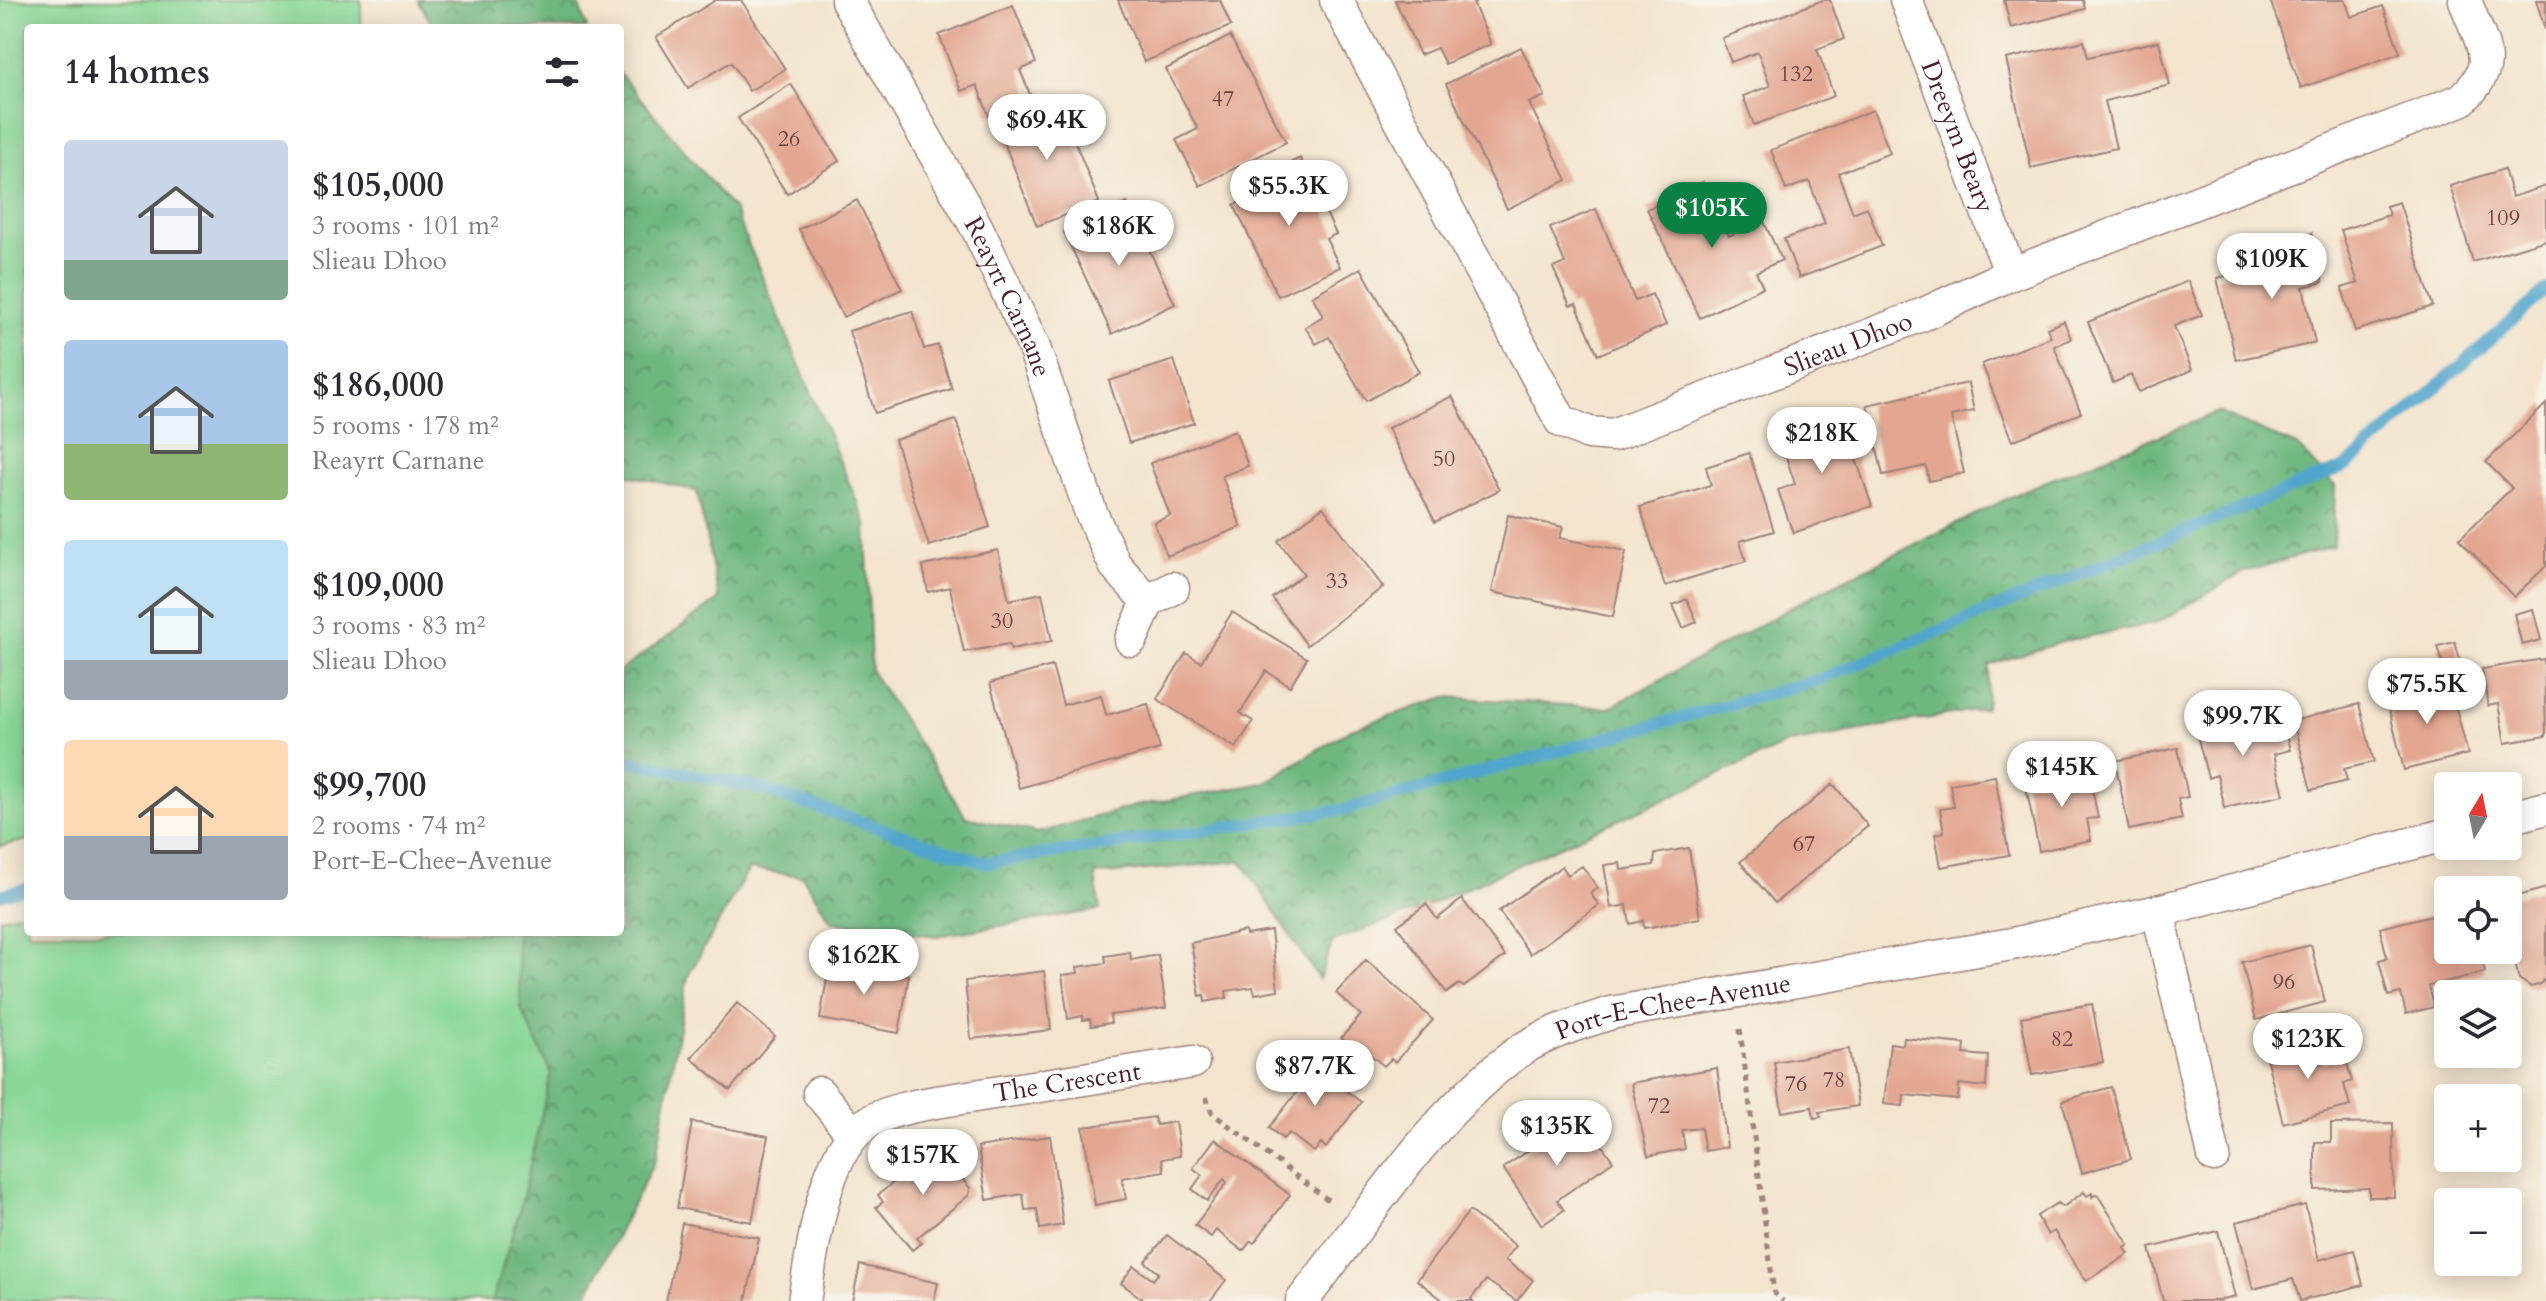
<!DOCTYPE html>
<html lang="en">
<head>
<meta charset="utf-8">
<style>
	:root { --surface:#fff; --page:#f2f2f3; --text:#2b2b33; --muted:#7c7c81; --accent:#0b8043 }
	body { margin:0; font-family:Cardo,serif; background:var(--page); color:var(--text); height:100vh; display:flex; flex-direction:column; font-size:30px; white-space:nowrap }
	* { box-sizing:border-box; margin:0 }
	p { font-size:26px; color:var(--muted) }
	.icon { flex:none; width:44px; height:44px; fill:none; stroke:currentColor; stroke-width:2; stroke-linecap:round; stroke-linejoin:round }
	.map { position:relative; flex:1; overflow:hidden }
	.details { position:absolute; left:24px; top:24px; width:600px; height:912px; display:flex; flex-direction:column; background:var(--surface); border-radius:8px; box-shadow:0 4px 20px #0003 }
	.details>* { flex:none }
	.needle { width:52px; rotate:10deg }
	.fabs { position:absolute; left:2434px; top:772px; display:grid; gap:16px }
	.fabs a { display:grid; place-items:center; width:88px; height:88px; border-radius:8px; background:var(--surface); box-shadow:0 4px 20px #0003; font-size:40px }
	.price { position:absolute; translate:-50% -68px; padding:0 18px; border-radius:28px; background:#fff; color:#222; font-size:26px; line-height:52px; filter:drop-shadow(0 2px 4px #0008) }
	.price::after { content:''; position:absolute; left:50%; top:48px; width:24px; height:18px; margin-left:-12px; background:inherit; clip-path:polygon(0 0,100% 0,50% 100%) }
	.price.current { background:var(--accent); color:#fff }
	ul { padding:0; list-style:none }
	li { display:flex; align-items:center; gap:24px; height:200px; padding:0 40px }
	li span { display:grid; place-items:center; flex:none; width:224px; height:160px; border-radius:8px; color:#555 }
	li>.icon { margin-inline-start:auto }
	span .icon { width:96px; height:96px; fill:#fffc; stroke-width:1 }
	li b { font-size:34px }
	h2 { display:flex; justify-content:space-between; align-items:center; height:96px; padding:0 40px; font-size:34px }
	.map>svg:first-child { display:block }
</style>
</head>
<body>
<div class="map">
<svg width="2546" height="1301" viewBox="0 0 2546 1301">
	<defs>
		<pattern id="forest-crowns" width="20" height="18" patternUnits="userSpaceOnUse" patternTransform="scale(2)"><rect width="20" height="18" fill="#6eb880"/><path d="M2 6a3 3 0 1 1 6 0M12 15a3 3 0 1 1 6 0" fill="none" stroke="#5c9569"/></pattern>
	</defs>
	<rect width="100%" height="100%" fill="#f7f3e8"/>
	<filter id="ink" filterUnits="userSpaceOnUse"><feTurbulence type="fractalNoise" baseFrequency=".0125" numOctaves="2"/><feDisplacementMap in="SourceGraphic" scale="16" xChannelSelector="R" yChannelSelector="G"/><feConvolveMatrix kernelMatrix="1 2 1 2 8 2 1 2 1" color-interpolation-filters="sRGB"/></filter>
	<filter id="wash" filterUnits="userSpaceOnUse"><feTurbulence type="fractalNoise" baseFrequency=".006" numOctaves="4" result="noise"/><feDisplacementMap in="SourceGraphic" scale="32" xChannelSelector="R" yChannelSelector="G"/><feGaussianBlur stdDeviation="1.8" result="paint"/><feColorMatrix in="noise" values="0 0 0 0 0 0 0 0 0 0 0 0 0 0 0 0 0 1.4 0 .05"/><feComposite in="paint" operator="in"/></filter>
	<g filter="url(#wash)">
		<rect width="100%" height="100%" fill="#f3e4cd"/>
		<!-- forest -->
		<path fill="url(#forest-crowns)" stroke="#5c6c56" stroke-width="2" d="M418,0H577L587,28H434Z
			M620,74L734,210L866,523L871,671L966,817L1038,833L1135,806L1264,783L1351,729L1446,697L1609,708L1823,590L2027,489L2218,412L2297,446L2335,486L2333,546L2244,572L2157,623L2065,641L1989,665L1986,708L1789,743L1418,910L1333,941L1319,979L1241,861L1095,875L1100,910L936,936L832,922L802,876L749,869L688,976L656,1158L584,1301H492L520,1209L551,1073L521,1009L516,932H620V671L719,599L697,491L620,473Z"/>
		<!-- green -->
		<path fill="#88d797" stroke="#697b61" stroke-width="2" d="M0,0H361V28H28V840L0,846Z
			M28,911V932H516L521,1009L551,1073L520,1209L492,1301H0V918Z"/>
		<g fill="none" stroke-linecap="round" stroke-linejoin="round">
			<!-- stream -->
			<path stroke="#51a5cd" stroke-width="12" d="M620,759L758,788L986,863L1347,809L1818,680L2347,466L2546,290
				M0,895L28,888"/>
		</g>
		<g id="blocks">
			<!-- building -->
			<path fill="#e3a691" d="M716,0H741L785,69L749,91L731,62L688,88L656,37Z
				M1118,0H1220L1231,26L1144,62Z
				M1395,0H1479L1473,3L1491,44L1445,64L1437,48L1420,55Z
				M1823,0H1830L1844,39L1817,49L1834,96L1754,125L1743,96L1770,86L1758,52L1731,62L1722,38Z
				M2004,0H2083L2085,9L2011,28Z
				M2270,0H2345L2351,17L2383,6L2400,53L2301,88Z
				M2536,0H2546V29H2545Z
				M1013,5L1036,63L1020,70L1032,99L989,116L977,85L961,91L939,35Z
				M1230,36L1286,142L1200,186L1176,140L1198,129L1166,69Z
				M2084,41L2088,57L2159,41L2170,85L2105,101L2116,148L2031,168L2006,59Z
				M1521,47L1545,96L1529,103L1567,180L1507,209L1446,84Z
				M791,84L839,161L787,194L738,118Z
				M1057,97L1099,202L1037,226L996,122Z
				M1873,110L1890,153L1838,173L1853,213L1867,207L1882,246L1799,278L1784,239L1825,224L1809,181L1786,190L1771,150Z
				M1300,158L1336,234L1326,239L1340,267L1278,296L1234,205L1260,193L1254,180Z
				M2504,169L2512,197L2546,186V240L2473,262L2450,186Z
				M1703,182L1729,236L1763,220L1782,260L1756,272L1763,287L1700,318L1647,209Z
				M857,200L902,289L843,317L799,229Z
				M2399,202L2433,306L2355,331L2342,288L2358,283L2341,230L2389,215L2386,206Z
				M1127,203L1175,304L1112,334L1064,232Z
				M1596,209L1635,301L1652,294L1666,325L1598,355L1576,304L1570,306L1553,268L1565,263L1550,228Z
				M2312,233L2323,282L2303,287L2315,343L2236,360L2217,278L2283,263L2278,241Z
				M1361,268L1419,372L1366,401L1329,337L1316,344L1305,327L1323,316L1312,296Z
				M2188,281L2202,315L2174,326L2192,370L2139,392L2131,375L2113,383L2088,322Z
				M912,311L924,349L938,345L952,389L875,413L849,331Z
				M2064,321L2071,339L2054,346L2081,413L2012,441L1982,364L2051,337L2047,328Z
				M1174,360L1194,423L1129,443L1109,381Z
				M1968,383L1974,411L1951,416L1964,473L1929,481L1926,466L1883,475L1867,405Z
				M1452,396L1499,490L1435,522L1388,428Z
				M2546,404V566L2514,597L2459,539L2512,488L2486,462Z
				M1841,415L1872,506L1793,533L1778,490L1795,484L1779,436Z
				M956,420L990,527L929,546L895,440Z
				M1235,430L1248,466L1222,476L1241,527L1167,556L1154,522L1170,516L1150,463Z
				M1749,453L1774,531L1740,541L1746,561L1665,586L1640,507L1711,485L1706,467Z
				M1323,507L1383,587L1307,645L1272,598L1304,574L1278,541Z
				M1508,515L1563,527L1560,538L1626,551L1613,617L1492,592Z
				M998,550L1009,600L1042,593L1052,641L1011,649L1009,644L964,652L950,587L928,592L923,566Z
				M1687,599L1697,622L1683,628L1673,605Z
				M2533,609L2541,640L2522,645L2514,614Z
				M1232,612L1307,658L1290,686L1266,671L1240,713L1253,721L1236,748L1157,699L1186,653L1201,662Z
				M2455,642L2464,674L2447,678L2438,646Z
				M2544,659L2546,736L2505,743L2498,704L2488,706L2482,669Z
				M1052,666L1063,705L1101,695L1106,715L1148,704L1160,749L1019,788L990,683Z
				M2449,681L2468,754L2404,770L2386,697Z
				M2359,704L2374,762L2344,769L2347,781L2311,790L2293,721Z
				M2233,713L2237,730L2282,719L2290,750L2274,754L2284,795L2225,808L2217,775L2208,778L2194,723Z
				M2178,748L2188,797L2178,799L2182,819L2129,830L2115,761Z
				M2088,769L2098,818L2087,819L2091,840L2039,851L2025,782Z
				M1995,776L2009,855L1941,867L1935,834L1944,832L1940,809L1954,807L1950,784Z
				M1833,784L1868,826L1775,903L1740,862Z
				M1689,848L1700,918L1644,928L1643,921L1630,924L1627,905L1611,908L1604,865L1620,863L1621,870L1654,865L1655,854Z
				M1562,866L1568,875L1582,866L1598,888L1590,893L1599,905L1530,954L1499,911Z
				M2546,888V978L2541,984L2531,987L2519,979L2508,936V899Z
				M1462,899L1505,956L1464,987L1459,984L1447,993L1397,926L1426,904L1437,919Z
				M2448,911V950H2480L2485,972L2429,986L2434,1007L2406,1014L2401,993L2388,996L2379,960L2387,958L2380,928Z
				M1245,931L1246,935L1271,931L1278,990L1255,994L1253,987L1240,989L1226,991L1227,998L1205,1002L1204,995L1200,996L1191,943Z
				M2311,945L2325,1002L2256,1020L2242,962Z
				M1130,952L1131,960L1158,955L1166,1008L1110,1015L1111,1023L1091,1026L1090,1019L1083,1020V1016L1068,1019L1062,975L1078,973L1077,967L1106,963L1105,956Z
				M1366,960L1433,1020L1395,1062L1391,1059L1384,1066L1358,1044L1353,1049L1341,1038L1361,1015L1336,993Z
				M830,961L909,975L899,1033L820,1019Z
				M1044,971L1051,1030L971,1039L965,981Z
				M737,1003L775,1036L730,1090L691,1058Z
				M2092,1004L2103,1062L2032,1075L2021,1017Z
				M1904,1038L1965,1044L1964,1054L1988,1056L1986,1087L1959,1084L1958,1100L1904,1095L1903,1106L1884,1104L1890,1043L1903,1045Z
				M2316,1040L2322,1062L2345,1056L2352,1081L2344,1084L2350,1106L2283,1123L2265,1053Z
				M1849,1049L1858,1106L1819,1112L1821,1117L1814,1118L1812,1107L1782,1112L1774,1062Z
				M1305,1059L1361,1102L1326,1148L1321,1143L1314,1152L1289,1133L1283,1139L1269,1128L1297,1092L1286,1083Z
				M1717,1068L1727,1147L1705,1151L1701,1128L1682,1130L1685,1149L1648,1156L1631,1083Z
				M2111,1087L2131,1159L2082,1173L2062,1101Z
				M1581,1115L1613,1161L1557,1200L1564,1210L1542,1225L1503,1168Z
				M1154,1117L1156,1125L1175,1122L1180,1156L1162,1159L1164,1171L1122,1178L1126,1199L1095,1205L1083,1127Z
				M692,1122L768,1136L752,1222L677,1208Z
				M2393,1123L2394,1197H2369V1188L2315,1190V1142H2331V1124Z
				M1050,1136L1063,1225L1040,1229L1037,1209L1025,1210L1023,1194L987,1200L978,1147Z
				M1215,1139L1290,1195L1254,1243L1251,1241L1243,1251L1216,1230L1211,1237L1195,1225L1227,1183L1224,1179L1207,1201L1192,1189L1202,1175L1193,1168Z
				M943,1149L955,1164L952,1167L970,1188L969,1195L917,1238L921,1243L912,1250L876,1207L883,1202L878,1195L926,1156L930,1160Z
				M2084,1192L2087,1196L2092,1193V1197L2097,1194L2129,1245L2125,1248L2129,1254L2086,1281L2054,1231L2048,1235L2037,1216L2057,1203L2063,1207Z
				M2305,1205L2319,1260L2354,1250L2363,1285L2300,1301L2293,1279L2253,1289L2236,1222Z
				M1469,1211L1516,1246L1505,1260L1533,1280L1517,1301L1486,1280L1471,1299L1473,1301H1444L1417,1280Z
				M682,1223L759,1238L746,1301H666Z
				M2218,1231L2235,1297L2218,1301H2163L2150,1248Z
				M1167,1235L1226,1280L1210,1301H1139L1141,1298L1121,1283L1134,1266L1153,1280L1159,1273L1145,1262Z
				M860,1265L938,1283L934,1301H852Z"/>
		</g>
	</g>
	<g filter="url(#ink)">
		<use href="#blocks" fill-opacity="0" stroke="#9e827c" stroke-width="2"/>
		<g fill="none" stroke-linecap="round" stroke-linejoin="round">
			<!-- minor casing -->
			<g stroke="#9e827c" stroke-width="35">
				<g id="minor">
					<path id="s1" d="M847,0L977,228L1033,345L1091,513L1115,565L1148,602"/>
					<path id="s2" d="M1336,0L1561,421L1589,433L1613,435L1924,314L2011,274L2461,100C2502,63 2481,46 2465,0"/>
					<path id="s3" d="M1906,0L2011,274"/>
					<path d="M1131,640L1148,602L1173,588"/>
					<path d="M2508,818L2546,808"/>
					<path d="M2158,911L2214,1156"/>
					<path d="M819,1093L853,1134"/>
					<path id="s4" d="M804,1301C813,1251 822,1147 871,1121C891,1110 914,1106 936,1102L1193,1062"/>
					<path id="s5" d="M1302,1301C1367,1218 1435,1110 1521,1050C1549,1032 1580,1023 1611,1013L2012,944L2158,911L2448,834"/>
				</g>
			</g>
			<!-- path -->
			<path stroke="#9e827c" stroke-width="5" stroke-dasharray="6 6" stroke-linecap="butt" d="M1740,1029L1774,1293L1783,1301
				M1206,1097L1212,1113L1331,1202"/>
			<!-- minor -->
			<use href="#minor" stroke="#fff" stroke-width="32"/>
		</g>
	</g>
	<g text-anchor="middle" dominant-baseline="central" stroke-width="6" stroke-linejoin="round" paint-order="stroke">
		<!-- number labels -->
		<g font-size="22" fill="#704144">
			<text x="1796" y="74">132</text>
			<text x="1223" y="99">47</text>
			<text x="789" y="139">26</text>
			<text x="2503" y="218">109</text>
			<text x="1444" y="459">50</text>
			<text x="1337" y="581">33</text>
			<text x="1002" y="621">30</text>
			<text x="1804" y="844">67</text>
			<text x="2284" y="982">96</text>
			<text x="2062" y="1039">82</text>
			<text x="1834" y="1080">78</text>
			<text x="1796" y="1084">76</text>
			<text x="1659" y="1106">72</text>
		</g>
		<!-- street labels -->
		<g font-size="26" fill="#4a1f2b" stroke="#f7f3e8">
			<text stroke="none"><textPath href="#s3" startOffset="146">Dreeym Beary</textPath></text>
			<text stroke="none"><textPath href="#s1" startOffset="338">Reayrt Carnane</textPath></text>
			<text stroke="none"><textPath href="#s2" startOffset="784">Slieau Dhoo</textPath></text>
			<text stroke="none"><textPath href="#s5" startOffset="494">Port-E-Chee-Avenue</textPath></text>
			<text stroke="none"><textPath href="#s4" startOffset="398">The Crescent</textPath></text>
		</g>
	</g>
</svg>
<div class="fabs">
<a><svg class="needle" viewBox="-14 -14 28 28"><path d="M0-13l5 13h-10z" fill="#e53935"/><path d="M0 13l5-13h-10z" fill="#7c7c81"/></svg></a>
<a><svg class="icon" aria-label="locate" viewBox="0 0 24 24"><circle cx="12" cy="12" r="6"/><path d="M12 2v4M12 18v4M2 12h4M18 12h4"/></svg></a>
<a><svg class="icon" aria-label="layers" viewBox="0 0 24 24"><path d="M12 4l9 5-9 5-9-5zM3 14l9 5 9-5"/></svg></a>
<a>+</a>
<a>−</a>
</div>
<b class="price" style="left:1047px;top:162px">$69.4K</b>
<b class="price" style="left:1289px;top:228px">$55.3K</b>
<b class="price current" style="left:1712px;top:250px">$105K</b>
<b class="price" style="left:1119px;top:268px">$186K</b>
<b class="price" style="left:2272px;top:301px">$109K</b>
<b class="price" style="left:1822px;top:475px">$218K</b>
<b class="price" style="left:2427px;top:726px">$75.5K</b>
<b class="price" style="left:2243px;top:758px">$99.7K</b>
<b class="price" style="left:2062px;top:809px">$145K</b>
<b class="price" style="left:864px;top:997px">$162K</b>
<b class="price" style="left:2308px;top:1081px">$123K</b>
<b class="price" style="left:1315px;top:1108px">$87.7K</b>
<b class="price" style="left:1557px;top:1168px">$135K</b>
<b class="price" style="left:923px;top:1197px">$157K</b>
<section class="details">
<h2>14 homes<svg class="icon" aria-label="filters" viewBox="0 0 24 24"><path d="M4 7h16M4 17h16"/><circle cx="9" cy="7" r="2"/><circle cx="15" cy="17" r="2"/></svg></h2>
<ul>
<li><span style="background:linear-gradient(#c9d6e8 75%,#7fa58c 0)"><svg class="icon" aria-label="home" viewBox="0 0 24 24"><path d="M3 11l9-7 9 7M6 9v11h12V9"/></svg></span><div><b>$105,000</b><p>3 rooms · 101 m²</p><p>Slieau Dhoo</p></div></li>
<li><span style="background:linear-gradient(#a9c7e8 65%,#8fb573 0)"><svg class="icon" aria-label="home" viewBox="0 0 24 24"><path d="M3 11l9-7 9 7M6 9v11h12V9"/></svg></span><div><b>$186,000</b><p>5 rooms · 178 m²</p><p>Reayrt Carnane</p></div></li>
<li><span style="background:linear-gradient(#bfe0f5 75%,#9aa5b1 0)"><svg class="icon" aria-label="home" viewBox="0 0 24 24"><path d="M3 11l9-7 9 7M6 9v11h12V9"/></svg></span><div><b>$109,000</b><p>3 rooms · 83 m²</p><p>Slieau Dhoo</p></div></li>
<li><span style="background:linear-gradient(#ffd9b3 60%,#9aa5b1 0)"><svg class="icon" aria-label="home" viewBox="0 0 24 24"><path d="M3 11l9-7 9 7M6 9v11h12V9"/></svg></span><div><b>$99,700</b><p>2 rooms · 74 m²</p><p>Port-E-Chee-Avenue</p></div></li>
</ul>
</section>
</div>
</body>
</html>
